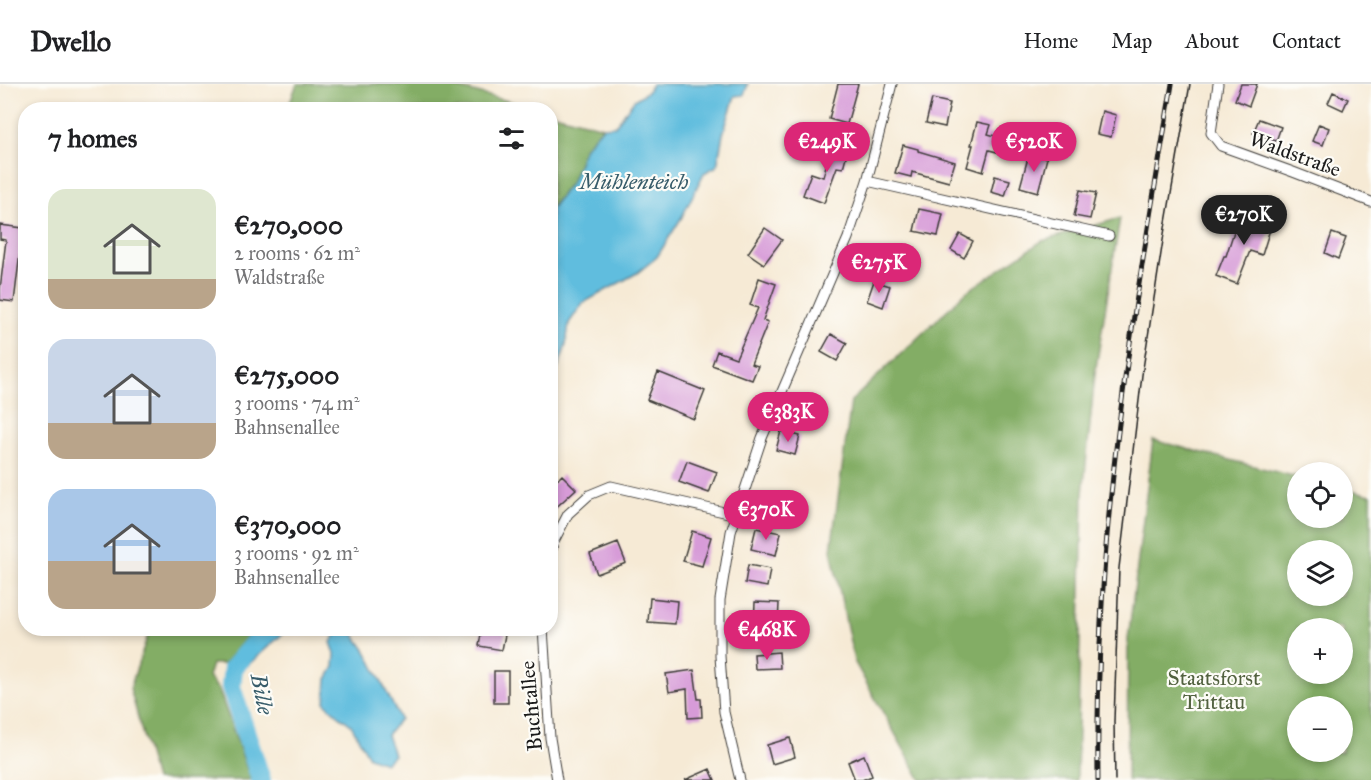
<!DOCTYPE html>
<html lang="en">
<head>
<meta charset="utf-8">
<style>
	:root { --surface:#fff; --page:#f2f2f2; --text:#202124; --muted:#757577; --line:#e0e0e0; --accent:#db2777 }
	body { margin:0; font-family:"IM FELL Great Primer",serif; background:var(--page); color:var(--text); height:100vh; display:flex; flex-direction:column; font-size:22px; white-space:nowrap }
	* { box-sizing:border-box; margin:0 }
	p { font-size:20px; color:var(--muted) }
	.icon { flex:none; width:33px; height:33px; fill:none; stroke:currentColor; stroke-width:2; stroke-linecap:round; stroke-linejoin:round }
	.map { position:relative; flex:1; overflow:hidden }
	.side { position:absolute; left:18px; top:18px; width:540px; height:534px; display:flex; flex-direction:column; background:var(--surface); border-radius:24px; box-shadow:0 3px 9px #0003 }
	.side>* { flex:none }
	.controls { position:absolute; left:1287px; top:378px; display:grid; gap:12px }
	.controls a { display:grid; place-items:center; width:66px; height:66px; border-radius:50%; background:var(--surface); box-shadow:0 3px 9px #0003; font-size:30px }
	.price { position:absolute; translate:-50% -51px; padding:0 14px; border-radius:21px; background:var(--accent); color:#fff; font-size:20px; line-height:39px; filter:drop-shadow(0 2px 3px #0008) }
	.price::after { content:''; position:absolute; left:50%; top:36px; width:18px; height:14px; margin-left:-9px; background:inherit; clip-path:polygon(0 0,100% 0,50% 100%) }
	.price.selected { background:#222; color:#fff }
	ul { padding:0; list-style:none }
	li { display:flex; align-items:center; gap:18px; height:150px; padding:0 30px }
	li span { display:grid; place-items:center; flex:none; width:168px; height:120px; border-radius:18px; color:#555 }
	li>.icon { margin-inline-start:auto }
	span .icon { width:72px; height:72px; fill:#fffc; stroke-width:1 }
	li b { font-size:26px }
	h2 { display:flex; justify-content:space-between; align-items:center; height:72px; padding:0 30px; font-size:26px }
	header { display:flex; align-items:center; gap:36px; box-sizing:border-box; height:84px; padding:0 30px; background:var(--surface); border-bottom:2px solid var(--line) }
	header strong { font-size:28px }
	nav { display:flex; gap:33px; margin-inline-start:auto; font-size:21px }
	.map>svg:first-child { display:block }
</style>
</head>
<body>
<header>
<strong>Dwello</strong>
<nav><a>Home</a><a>Map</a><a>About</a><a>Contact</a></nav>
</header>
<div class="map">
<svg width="1371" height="696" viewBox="0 0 1371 696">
	<rect width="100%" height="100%" fill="#fdfcf7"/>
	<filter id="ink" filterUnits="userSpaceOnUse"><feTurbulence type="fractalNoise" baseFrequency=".0167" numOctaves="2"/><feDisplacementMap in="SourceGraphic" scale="12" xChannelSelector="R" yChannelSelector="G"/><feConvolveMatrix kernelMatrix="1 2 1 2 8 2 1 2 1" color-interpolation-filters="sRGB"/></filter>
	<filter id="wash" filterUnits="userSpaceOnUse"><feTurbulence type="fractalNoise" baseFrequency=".008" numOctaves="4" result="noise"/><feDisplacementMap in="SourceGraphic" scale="24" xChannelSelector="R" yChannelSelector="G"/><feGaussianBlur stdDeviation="1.35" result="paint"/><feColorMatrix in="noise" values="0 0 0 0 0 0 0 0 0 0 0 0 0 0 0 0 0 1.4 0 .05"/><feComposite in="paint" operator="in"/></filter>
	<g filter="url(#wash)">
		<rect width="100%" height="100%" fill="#f6ead5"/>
		<!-- forest -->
		<path fill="#83ad65" stroke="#506440" stroke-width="1.5" fill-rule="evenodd" d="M297,0H443L538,25H287Z
			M551,29L603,43L585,63L572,97L551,124Z
			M1120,134L1095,290L1083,410L1077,696H921L854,577L831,466L851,317L966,208L1042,157Z
			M1153,356L1297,393L1298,434H1342L1343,404L1371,411V696H1127L1128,555ZM1298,466H1342V512H1298ZM1342,544V590H1298V544ZM1342,622V668H1298V622Z
			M150,545H254L224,580H212L208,593L219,606L251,696H155L130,604Z"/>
		<!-- water -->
		<path fill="#60bdde" stroke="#3e6c7d" stroke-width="1.5" d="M652,0H748L744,11L735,12L723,50L717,82L704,89L682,133L657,173L637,189L583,219L569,239L566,261L558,284L551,292V125L572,97L585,63L603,43L615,42L634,16L648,7Z
			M254,545H288L239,589L233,584L232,572Z
			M351,546L366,567L400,635L387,651L394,671L385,679L369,673L351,641L338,631L325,619L327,595L334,583L335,570L331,558L338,548Z"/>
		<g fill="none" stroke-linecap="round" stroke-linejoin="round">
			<!-- river -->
			<path stroke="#60bdde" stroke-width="20" d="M261,696L231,603L233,584L267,544"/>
		</g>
		<g id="blocks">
			<!-- building -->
			<path fill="#d79bd8" d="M838,0H858L847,40L829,35Z
				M1241,0H1257L1249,22L1235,16Z
				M1333,8L1348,15L1343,26L1328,19Z
				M932,15L950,19L945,43L926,39Z
				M1102,27L1116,31L1111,53L1097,50Z
				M1259,35L1281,43L1276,57L1253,49Z
				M977,38L991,41L988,50L1016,58L1012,72L989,66L983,88L967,83L973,61H971Z
				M1319,40L1329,44L1323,61L1312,57Z
				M833,56L849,61L843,84L837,83L824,119L803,111L811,89L823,93Z
				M903,61L918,65V67L955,78L949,98L912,88L911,93L895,89Z
				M1029,70L1047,74L1038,108L1020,103Z
				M995,92L1010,96L1005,112L991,108Z
				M1080,106L1096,109L1090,135L1074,132Z
				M919,125L943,130L938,152L914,147Z
				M1240,129L1272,139L1262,171L1250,167L1237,200L1216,192L1224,172H1226Z
				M0,141L23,144L14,218L0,216V205L6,156L0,155Z
				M765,144L782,156L764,180L748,169Z
				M1332,149L1346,154L1338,175L1325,169Z
				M960,150L973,157L964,174L951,166Z
				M759,194L776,200L763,236L768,238L751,280L758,282L752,296L712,281L717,267L736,274L758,224L750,221Z
				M874,197L890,202L883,223L867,217Z
				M831,250L847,259L837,277L821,268Z
				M658,288L705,307L694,335L647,316Z
				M781,347L800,352L795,371L776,366Z
				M687,377L717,388L709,409L679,398Z
				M562,391L576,405L550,429V403Z
				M756,444L781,449L776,471L751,465Z
				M692,447L711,453L702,482L683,477Z
				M618,459L626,479L597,490L590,470Z
				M748,481L770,485L767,503L745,499Z
				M650,514L677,517L675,540L648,538Z
				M755,518L779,519L778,541H754Z
				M482,544L506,546L502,566L479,562Z
				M779,568L780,584L755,585L754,570Z
				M694,586L698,615H701L702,633L688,634L687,605L669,608L666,590Z
				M494,587H508V619H494Z
				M790,654L795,673L772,680L767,661Z
				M864,671L872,692L862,696H855L848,678Z
				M710,685L715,696H685Z"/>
		</g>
	</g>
	<g filter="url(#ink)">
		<use href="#blocks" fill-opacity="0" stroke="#3d3b38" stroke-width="1.5"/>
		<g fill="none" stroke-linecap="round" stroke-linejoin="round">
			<!-- minor casing -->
			<g stroke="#3d3b38" stroke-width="11">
				<path id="minor" d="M1218,0L1211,49L1221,62L1293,88L1371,118
					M867,97L1109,152
					M550,471L554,457L568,430L589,411L611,402L737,431
					M543,544L550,654L557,696
					M740,696L724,628L720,572V516L731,448L762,354L848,154L867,97L892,0"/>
			</g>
			<!-- minor -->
			<use href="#minor" stroke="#fff" stroke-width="9"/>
			<!-- tram -->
			<path stroke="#1c1c1c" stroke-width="1.5" d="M1115,696L1114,637L1119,484L1123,451L1142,291L1164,150L1190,0"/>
			<!-- rail casing -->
			<g stroke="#1c1c1c" stroke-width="5">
				<path id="rail" d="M1098,696C1097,598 1101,499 1112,401C1126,266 1150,133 1172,0"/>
			</g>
			<!-- rail -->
			<use href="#rail" stroke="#fdfcf7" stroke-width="3" stroke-dasharray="9" stroke-linecap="butt"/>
		</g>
	</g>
	<g text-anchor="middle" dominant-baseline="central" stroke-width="4.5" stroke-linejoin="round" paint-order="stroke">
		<!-- street labels -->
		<g font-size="21" fill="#1c1c1c" stroke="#fdfcf7">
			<text transform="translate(1295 70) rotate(20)">Waldstraße</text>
			<text transform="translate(531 622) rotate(-95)">Buchtallee</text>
		</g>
		<!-- park labels -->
		<g font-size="21" fill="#52613f" stroke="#fdfcf7">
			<text x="1214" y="594">Staatsforst<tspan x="1214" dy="24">Trittau</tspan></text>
		</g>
		<!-- water labels -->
		<g font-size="22" font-style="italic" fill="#375c6a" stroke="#fdfcf7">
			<text x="634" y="97">Mühlenteich</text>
			<text transform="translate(262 610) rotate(79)">Bille</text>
		</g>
	</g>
</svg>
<div class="controls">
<a><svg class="icon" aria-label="locate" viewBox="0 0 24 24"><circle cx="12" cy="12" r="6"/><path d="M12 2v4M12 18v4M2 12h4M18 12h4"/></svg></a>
<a><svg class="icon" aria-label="layers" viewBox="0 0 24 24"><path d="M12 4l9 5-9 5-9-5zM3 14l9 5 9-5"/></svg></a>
<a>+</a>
<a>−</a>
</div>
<b class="price" style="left:827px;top:89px">€249K</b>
<b class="price" style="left:1034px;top:89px">€520K</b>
<b class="price selected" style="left:1244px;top:162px">€270K</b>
<b class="price" style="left:879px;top:210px">€275K</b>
<b class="price" style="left:788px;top:359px">€383K</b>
<b class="price" style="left:766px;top:457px">€370K</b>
<b class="price" style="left:767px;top:577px">€468K</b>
<section class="side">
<h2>7 homes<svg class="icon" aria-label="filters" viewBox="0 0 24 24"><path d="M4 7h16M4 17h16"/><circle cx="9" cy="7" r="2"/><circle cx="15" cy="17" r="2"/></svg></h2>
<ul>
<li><span style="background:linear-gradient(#dfe7d0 75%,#b9a48a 0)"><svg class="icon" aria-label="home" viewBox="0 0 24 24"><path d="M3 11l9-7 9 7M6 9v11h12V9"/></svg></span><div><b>€270,000</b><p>2 rooms · 62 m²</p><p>Waldstraße</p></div></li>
<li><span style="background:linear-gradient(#c9d6e8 70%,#b9a48a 0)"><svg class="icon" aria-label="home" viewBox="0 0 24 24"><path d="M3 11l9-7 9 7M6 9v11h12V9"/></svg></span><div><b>€275,000</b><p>3 rooms · 74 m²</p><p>Bahnsenallee</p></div></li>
<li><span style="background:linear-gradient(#a9c7e8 60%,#b9a48a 0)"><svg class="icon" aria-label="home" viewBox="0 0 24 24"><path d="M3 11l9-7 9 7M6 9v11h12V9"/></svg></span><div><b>€370,000</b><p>3 rooms · 92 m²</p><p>Bahnsenallee</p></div></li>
</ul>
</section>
</div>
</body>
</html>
